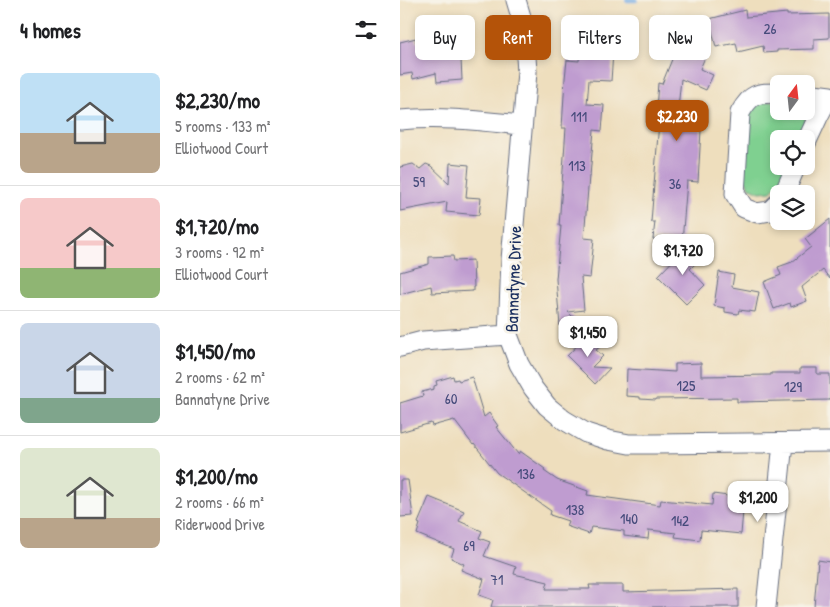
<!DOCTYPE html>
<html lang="en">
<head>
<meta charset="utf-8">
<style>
	:root { --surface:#fff; --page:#f2f2f2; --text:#202124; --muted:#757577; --line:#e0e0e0; --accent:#b45309 }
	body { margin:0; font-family:"Patrick Hand",sans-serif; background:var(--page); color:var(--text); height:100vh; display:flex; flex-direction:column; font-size:19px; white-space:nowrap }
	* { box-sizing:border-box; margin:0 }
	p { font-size:16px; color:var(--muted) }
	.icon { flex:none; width:28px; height:28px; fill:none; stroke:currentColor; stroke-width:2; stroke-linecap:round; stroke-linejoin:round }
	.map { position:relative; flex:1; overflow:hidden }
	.drawer { display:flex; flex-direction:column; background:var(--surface); width:400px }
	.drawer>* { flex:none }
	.guide { position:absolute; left:15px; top:15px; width:340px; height:45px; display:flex; gap:10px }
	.needle { width:32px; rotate:15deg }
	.tools { position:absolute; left:370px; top:75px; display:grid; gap:10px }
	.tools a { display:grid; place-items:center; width:45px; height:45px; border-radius:8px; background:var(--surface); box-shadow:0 2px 8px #0003; font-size:25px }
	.price { position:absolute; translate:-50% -42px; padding:0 11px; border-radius:10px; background:#fff; color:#222; font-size:16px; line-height:32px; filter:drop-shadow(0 1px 2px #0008) }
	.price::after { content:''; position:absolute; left:50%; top:30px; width:15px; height:11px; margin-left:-8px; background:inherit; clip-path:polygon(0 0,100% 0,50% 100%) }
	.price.active { background:var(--accent); color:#fff }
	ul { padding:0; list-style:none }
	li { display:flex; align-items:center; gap:15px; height:125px; padding:0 20px }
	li+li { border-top:1px solid var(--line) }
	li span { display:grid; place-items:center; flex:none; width:140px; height:100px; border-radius:8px; color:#555 }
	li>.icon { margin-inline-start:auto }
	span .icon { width:60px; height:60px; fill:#fffc; stroke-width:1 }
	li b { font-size:21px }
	h2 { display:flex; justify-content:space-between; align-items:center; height:60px; padding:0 20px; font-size:21px }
	.chip { padding:0 18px; border-radius:8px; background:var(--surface); box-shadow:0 2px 8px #0003; font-size:18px; line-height:45px }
	.chip.active { background:var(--accent); color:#fff }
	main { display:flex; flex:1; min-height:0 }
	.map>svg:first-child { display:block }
</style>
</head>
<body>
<main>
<section class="drawer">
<h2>4 homes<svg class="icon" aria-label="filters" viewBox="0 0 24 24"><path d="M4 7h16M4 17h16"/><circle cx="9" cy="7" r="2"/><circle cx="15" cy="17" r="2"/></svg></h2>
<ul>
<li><span style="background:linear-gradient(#bfe0f5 60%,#b9a48a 0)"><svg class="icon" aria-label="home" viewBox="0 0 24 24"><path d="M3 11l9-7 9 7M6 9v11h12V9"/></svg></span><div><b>$2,230/mo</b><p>5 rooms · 133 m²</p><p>Elliotwood Court</p></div></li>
<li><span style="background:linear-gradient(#f6c9c9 70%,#8fb573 0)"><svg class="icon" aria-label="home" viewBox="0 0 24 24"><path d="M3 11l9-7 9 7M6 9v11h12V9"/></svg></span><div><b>$1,720/mo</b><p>3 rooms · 92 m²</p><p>Elliotwood Court</p></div></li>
<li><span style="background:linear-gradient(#c9d6e8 75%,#7fa58c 0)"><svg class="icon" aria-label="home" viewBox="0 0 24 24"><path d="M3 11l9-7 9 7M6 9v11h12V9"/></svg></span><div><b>$1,450/mo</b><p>2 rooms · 62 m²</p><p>Bannatyne Drive</p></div></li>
<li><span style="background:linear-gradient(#dfe7d0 70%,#b9a48a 0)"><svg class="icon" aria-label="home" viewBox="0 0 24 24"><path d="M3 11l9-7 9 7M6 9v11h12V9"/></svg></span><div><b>$1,200/mo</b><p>2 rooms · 66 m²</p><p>Riderwood Drive</p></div></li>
</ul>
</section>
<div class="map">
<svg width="430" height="607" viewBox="0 0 430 607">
	<rect width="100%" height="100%" fill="#f7f3e8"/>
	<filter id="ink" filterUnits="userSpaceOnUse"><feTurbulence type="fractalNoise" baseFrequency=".02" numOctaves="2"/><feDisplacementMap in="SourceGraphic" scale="10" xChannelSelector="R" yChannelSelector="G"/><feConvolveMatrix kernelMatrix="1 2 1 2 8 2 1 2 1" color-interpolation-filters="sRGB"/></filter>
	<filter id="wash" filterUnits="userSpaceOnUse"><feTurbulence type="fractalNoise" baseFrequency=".0096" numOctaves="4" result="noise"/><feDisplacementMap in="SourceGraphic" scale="20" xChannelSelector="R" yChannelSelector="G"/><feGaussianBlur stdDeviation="1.12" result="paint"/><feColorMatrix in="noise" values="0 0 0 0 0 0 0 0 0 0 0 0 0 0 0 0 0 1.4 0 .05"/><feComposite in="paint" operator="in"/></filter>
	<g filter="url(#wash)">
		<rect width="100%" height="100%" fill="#eedebd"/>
		<!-- green -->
		<path fill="#7fd090" stroke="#4d8077" d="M379,101V111H406V103L409,110L398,139H379V166H387L381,181L371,191L360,192L351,188L343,177L347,120L353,108L363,102Z"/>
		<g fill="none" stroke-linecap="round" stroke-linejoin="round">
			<!-- stream -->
			<path stroke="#78ade6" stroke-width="4.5" d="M227,0H236"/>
		</g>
		<g id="blocks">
			<!-- building -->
			<path fill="#bf9cd0" d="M345,10L346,17L387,13V15L429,14V38L414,39V49L377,50V52L364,53L363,46L338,52L336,43L316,47L309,19Z
				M181,35L214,38L211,81L189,80L187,104L204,105L202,131L194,130L190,176H189L184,238L194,239L190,278L181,277L184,310L168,312L180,324L160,326L156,279L161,226H159L166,128H162L165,78L167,60L179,61Z
				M281,37L309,48L300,69L313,75L306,90L281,79L278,108H289L287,129L301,130L298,182L287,181L282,242L253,239L255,222H251L259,122H255L258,83L262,84Z
				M16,38V42L60,39L62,80L37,82L36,73L13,79L12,73L0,75V42Z
				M50,163L69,165L66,197L81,198L79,215L46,212L47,202L0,211V167L13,164L20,169L26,164L31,166L49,183Z
				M430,219V279L423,270L402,287L407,301L391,307L390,303L374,309L364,282L381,275L378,267L392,262L411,247L405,239Z
				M286,247L299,260L290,269L305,285L286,304L258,276Z
				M53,256L54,261L73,260L74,287H73V291L32,293L31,286L0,294V272L29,264V257Z
				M319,272L334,275L332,287L359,292L355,312L339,310L338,314L325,312V308L314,306Z
				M189,333L202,345L196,350L203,356L192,367L210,368L195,384L167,356Z
				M301,363V376L371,375V373H400V368H417V374H430V400L337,402V398L256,399V400L240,399V397L226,396L227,369L275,372V364Z
				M53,376L54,380L58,379L59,381L72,377L84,417L89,413L98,426L96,427L118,454L120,451L145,469L144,471L157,480L188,491L187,495L260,505L261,500L312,505L313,494L328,496L327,498L344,500L341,534L301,530L300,540L275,537L276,533L249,530L248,539L224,536V531L191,527L189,534L166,526L168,521L150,515L151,511L97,473L74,444L73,445L54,420L32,426L31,423L0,432V403L23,396L22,392L34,389V386L37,385L36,381Z
				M0,480H8L13,516L0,517Z
				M29,497L64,511L59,521L82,531L79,538L90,542L84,556L116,567L114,574L148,582L146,589H190L189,585H223V592L338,589V607H91L93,600L79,595L84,579L61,570L64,564L51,558L54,549L17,534L20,524L18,523Z
				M418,560L430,562V607H414Z"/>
		</g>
	</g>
	<g filter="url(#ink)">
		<use href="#blocks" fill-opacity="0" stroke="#656c7f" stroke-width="1"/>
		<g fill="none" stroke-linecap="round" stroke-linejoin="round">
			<!-- minor casing -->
			<g stroke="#656c7f" stroke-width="21">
				<path id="minor" d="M116,0L124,27L127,72L111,260L108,335L119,364L133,388L147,406L164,420L186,433L208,440L229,444H254L430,442
					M379,93C357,93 351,93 340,113L335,194L344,208L357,213L370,211L379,202
					M406,93L430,96
					M0,120C41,116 81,121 122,125
					M406,143L418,117L429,96
					M384,194L396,166
					M0,347L23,341L108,335
					M366,607L383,443"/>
			</g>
			<!-- minor -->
			<use href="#minor" stroke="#fff" stroke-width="19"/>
		</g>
	</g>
	<g text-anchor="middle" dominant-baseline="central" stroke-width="5" stroke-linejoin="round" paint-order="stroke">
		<!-- number labels -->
		<g font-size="15" fill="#444a7a">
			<text x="370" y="28">26</text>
			<text x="179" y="116">111</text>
			<text x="177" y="165">113</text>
			<text x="19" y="181">59</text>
			<text x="275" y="183">36</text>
			<text x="286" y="385">125</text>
			<text x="393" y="386">129</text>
			<text x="51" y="398">60</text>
			<text x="126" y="473">136</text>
			<text x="175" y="509">138</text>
			<text x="229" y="518">140</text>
			<text x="280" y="520">142</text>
			<text x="69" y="545">69</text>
			<text x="97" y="579">71</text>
		</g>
		<!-- street labels -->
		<g font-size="18" fill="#1b2f5e" stroke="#f7f3e8">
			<text transform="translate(113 279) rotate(-88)">Bannatyne Drive</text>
		</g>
	</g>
</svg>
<div class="tools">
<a><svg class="needle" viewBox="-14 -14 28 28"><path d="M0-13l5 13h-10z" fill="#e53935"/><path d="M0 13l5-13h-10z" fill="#757577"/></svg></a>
<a><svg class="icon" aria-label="locate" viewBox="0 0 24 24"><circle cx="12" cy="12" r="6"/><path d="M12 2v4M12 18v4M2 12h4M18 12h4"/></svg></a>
<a><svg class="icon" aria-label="layers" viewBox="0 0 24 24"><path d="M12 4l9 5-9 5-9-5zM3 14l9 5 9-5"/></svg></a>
</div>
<b class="price active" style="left:277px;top:142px">$2,230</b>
<b class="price" style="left:283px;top:276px">$1,720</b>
<b class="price" style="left:188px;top:358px">$1,450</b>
<b class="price" style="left:358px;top:523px">$1,200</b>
<div class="guide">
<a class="chip">Buy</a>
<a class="chip active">Rent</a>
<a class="chip">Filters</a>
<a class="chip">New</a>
</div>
</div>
</main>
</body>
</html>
